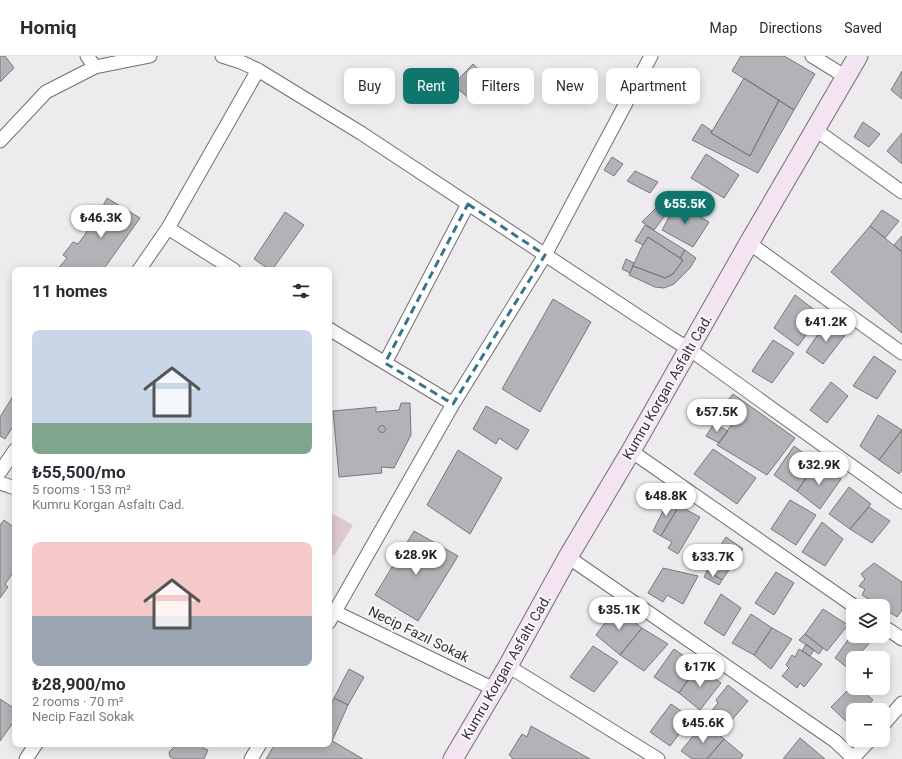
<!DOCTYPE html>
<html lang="en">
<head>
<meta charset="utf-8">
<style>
	:root { --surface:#fff; --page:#f7f7f7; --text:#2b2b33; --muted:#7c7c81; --line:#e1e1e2; --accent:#0f766e }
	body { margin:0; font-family:Roboto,sans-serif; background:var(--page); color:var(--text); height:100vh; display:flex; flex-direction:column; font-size:15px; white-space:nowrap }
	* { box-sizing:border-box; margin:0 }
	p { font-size:13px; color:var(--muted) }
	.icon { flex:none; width:22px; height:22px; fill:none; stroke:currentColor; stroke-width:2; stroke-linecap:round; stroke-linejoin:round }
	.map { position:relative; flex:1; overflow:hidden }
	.details { position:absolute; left:12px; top:211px; width:320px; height:480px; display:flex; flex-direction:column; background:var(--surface); border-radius:8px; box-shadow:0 2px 10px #0003 }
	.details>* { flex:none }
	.banner { position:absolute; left:344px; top:12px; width:380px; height:36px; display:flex; gap:8px }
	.fabs { position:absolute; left:846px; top:543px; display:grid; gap:8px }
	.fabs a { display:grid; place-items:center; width:44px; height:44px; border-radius:8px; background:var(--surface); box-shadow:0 2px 10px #0003; font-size:20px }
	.price { position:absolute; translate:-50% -34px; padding:0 9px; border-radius:14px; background:#fff; color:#222; font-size:13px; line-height:26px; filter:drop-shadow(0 1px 2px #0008) }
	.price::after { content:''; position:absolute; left:50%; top:24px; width:12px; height:9px; margin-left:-6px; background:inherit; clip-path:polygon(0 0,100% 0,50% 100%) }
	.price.active { background:var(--accent); color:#fff }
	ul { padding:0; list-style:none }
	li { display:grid; align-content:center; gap:8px; height:212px; padding:0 20px }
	li span { display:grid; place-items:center; height:124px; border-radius:8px; color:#555 }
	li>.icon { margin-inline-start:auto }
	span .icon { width:72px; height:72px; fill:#fffc; stroke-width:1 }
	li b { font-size:17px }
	h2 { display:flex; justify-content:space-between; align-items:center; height:48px; padding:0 20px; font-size:17px }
	.chip { padding:0 14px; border-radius:8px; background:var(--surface); box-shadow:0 2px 10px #0003; font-size:14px; line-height:36px }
	.chip.active { background:var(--accent); color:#fff }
	header { display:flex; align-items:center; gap:24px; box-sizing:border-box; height:56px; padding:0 20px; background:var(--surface); border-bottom:1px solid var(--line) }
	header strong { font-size:19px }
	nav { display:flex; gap:22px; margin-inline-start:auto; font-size:14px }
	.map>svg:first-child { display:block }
</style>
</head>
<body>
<header>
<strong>Homiq</strong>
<nav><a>Map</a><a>Directions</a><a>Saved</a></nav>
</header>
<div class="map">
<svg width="902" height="703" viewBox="0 0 902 703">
	<rect width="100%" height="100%" fill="#edebee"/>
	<!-- green -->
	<path fill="#dfc8d1" d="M329,456L353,469L334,500L329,497Z"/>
	<!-- building -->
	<path fill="#b3b2b6" stroke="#79787b" d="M0,0H5L14,12L0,26Z
		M741,0H784L815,18L794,54L732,15Z
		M473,8L492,26L475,47L453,29Z
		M902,15V43L891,34Z
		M744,22L779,44L750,100L711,77Z
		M779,44L794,54L758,117L692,84L702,68L712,75L711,77L750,100Z
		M863,66L880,78L869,91L854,81Z
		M902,77V108L887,95Z
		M706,98L739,119L724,142L691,122Z
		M612,101L623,108L614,120L604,114Z
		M635,115L658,126L650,137L627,125Z
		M107,142L140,162L103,214H57L67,202L63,199L73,186L78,188L94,166L89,162L96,154L100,156Z
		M666,142L673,149L654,174L642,166Z
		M677,147L709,166L693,191L662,174Z
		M882,154L899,165L885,182L870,170Z
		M285,156L304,169L272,214H270L254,203Z
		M645,169L685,194L680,202L648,181L643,189L635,185Z
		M870,170L902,196V277L831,216Z
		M902,180V196L894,189Z
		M648,181L683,204L673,218L665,222L633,210L641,192Z
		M685,194L696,202L690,212L674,228L664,232L655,231L629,219L633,210L665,222L673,218L683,204L680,202Z
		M626,203L634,207L630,217L622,213Z
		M795,239L821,259L798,290L774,272Z
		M553,243L591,266L540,356L502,333Z
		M827,265L846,278L823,308L806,296Z
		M773,284L794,297L772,327L752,315Z
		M874,300L896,315L877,343L853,330Z
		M831,326L848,340L827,367L810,354Z
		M15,337V367L5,383L0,380V361Z
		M733,338L795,382L767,419L717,389L735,364L719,355Z
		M401,347H410L411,379L394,412L381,411L382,417L339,421L333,355L376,351V356L399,354Z
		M486,350L529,374L517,394L499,382L496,388L473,373Z
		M878,359L902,374L879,404L860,390Z
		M714,368L728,375L719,387L706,380Z
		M378.5 373a3.5 3.5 0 1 1 7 0a3.5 3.5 0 1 1-7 0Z
		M902,374V414L899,418L879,404Z
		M794,390L817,407L797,435L774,419Z
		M713,393L756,422L737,448L694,418Z
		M458,394L502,422L470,478L427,449Z
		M817,407L841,423L820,453L797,435Z
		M849,431L871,448L850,473L829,458Z
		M669,443L679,450L661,480L653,475Z
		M790,444L816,459L796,489L771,473Z
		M679,450L700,461L678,498L668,492L672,486L661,480Z
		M869,451L890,465L872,487L850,473Z
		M4,464L15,472V518L13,517L5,528L8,531L0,542V469Z
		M822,466L843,483L825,510L802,496Z
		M414,475L458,500L418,565L375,539Z
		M726,481L743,493L722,524L705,513Z
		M874,507L902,526V554L897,561L883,552V550H880L862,539L865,533L859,530L865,523L861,518Z
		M663,512L698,520L683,548L667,539L663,546L648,537Z
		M707,515L722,524L719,529L704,521Z
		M776,516L794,527L774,559L755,547Z
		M721,538L741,552L724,580L704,567Z
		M616,552L642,572L620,599L596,579Z
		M823,553L848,569L827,595L805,578Z
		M751,558L772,572L754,599L732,587Z
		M642,572L668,588L644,615L620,599Z
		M772,572L792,583L771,613L754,599Z
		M853,577V580H866L872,584L856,602H853V606L848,612L835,602Z
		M805,578L823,592L819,598L799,584Z
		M806,588L814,594L810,600L802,595Z
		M593,590L618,606L594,636L570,621Z
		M674,593L698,610L679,637L654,621Z
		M799,593L822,608L804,631L800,627L797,632L782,620L789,612L786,609L792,599L795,601Z
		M698,610L721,627L700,654L679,637Z
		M349,613L364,621L348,649L334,642Z
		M728,629L748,645L724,673L707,661L718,647L716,644Z
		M853,629V632H859L873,644L863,654H853V664L849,668L831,651Z
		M334,642L348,649L332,685L329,683V651Z
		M0,643L15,653V664L0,685Z
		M671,648L691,662L670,690L650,676Z
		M704,667L724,683L707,703H692L681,695Z
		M531,670L590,703H513L509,699L522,678L527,681Z
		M800,682L825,703H783Z
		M329,683L363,703H266L275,688H329Z
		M724,683L743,699L740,703H707Z
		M175,688H202L201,689L203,692L208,694L204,703H175L170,701L169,696L176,689Z"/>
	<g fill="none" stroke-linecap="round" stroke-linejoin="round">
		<!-- street casing -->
		<g stroke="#716f72" stroke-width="15">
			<path id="street" d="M87,0L95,11
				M222,0L241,6L258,14L361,77L671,282L689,293L902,446
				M812,0L846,21
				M816,74L902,136
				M0,85L46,36L95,11L150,0
				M168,172L234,214
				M749,187L902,297
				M139,214L168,172L258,14
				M329,273L453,348
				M385,307L468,148
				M631,395L854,550
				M0,416L15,394
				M0,427L15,432
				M568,501L835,685L853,702
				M329,553L494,633
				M329,566L453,348L545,199L651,0
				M883,570L902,583
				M508,610L658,703
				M883,669L902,647
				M26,703L36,688
				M251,703L260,688
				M852,703L870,684"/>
		</g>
		<!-- secondary casing -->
		<g stroke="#716f72" stroke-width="21">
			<path id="secondary" d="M453,703L508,610L568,501L631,395L749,187L858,0"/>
		</g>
		<!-- street -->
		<use href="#street" stroke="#fff" stroke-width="13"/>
		<!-- secondary -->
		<use href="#secondary" stroke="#f4e3f1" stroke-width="19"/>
	</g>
	<!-- marked area -->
	<path fill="none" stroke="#38758b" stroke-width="3" stroke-dasharray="8 5" stroke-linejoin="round" d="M468,148L545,199L453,348L385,307Z"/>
	<g text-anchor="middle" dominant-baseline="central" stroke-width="4" stroke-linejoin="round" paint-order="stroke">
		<!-- street labels -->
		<g font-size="14" fill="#353435" stroke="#faf8fb">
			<text transform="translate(667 331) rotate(-60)">Kumru Korgan Asfaltı Cad.</text>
			<text transform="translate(419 578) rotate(26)">Necip Fazıl Sokak</text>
			<text transform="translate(506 611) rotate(-60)">Kumru Korgan Asfaltı Cad.</text>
		</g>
	</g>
</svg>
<div class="fabs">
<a><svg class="icon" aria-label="layers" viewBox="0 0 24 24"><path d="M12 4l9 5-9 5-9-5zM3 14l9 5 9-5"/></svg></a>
<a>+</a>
<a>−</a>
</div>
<b class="price active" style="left:685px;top:169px">₺55.5K</b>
<b class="price" style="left:101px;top:183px">₺46.3K</b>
<b class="price" style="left:826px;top:287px">₺41.2K</b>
<b class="price" style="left:717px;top:377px">₺57.5K</b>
<b class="price" style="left:819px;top:430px">₺32.9K</b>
<b class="price" style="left:666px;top:461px">₺48.8K</b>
<b class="price" style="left:416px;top:520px">₺28.9K</b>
<b class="price" style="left:713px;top:522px">₺33.7K</b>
<b class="price" style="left:619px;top:575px">₺35.1K</b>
<b class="price" style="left:700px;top:632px">₺17K</b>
<b class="price" style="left:703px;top:688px">₺45.6K</b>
<div class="banner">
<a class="chip">Buy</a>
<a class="chip active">Rent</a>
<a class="chip">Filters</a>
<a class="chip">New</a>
<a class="chip">Apartment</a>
</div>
<section class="details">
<h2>11 homes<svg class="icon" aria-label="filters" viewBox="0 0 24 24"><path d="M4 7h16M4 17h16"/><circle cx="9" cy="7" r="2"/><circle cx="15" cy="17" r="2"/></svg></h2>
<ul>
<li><span style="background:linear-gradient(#c9d6e8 75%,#7fa58c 0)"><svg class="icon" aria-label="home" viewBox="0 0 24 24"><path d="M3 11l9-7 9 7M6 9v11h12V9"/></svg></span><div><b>₺55,500/mo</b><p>5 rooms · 153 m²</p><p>Kumru Korgan Asfaltı Cad.</p></div></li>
<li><span style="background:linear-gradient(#f6c9c9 60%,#9aa5b1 0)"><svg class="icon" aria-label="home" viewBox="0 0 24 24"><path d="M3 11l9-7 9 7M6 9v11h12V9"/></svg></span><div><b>₺28,900/mo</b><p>2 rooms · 70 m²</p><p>Necip Fazıl Sokak</p></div></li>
</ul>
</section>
</div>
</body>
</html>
